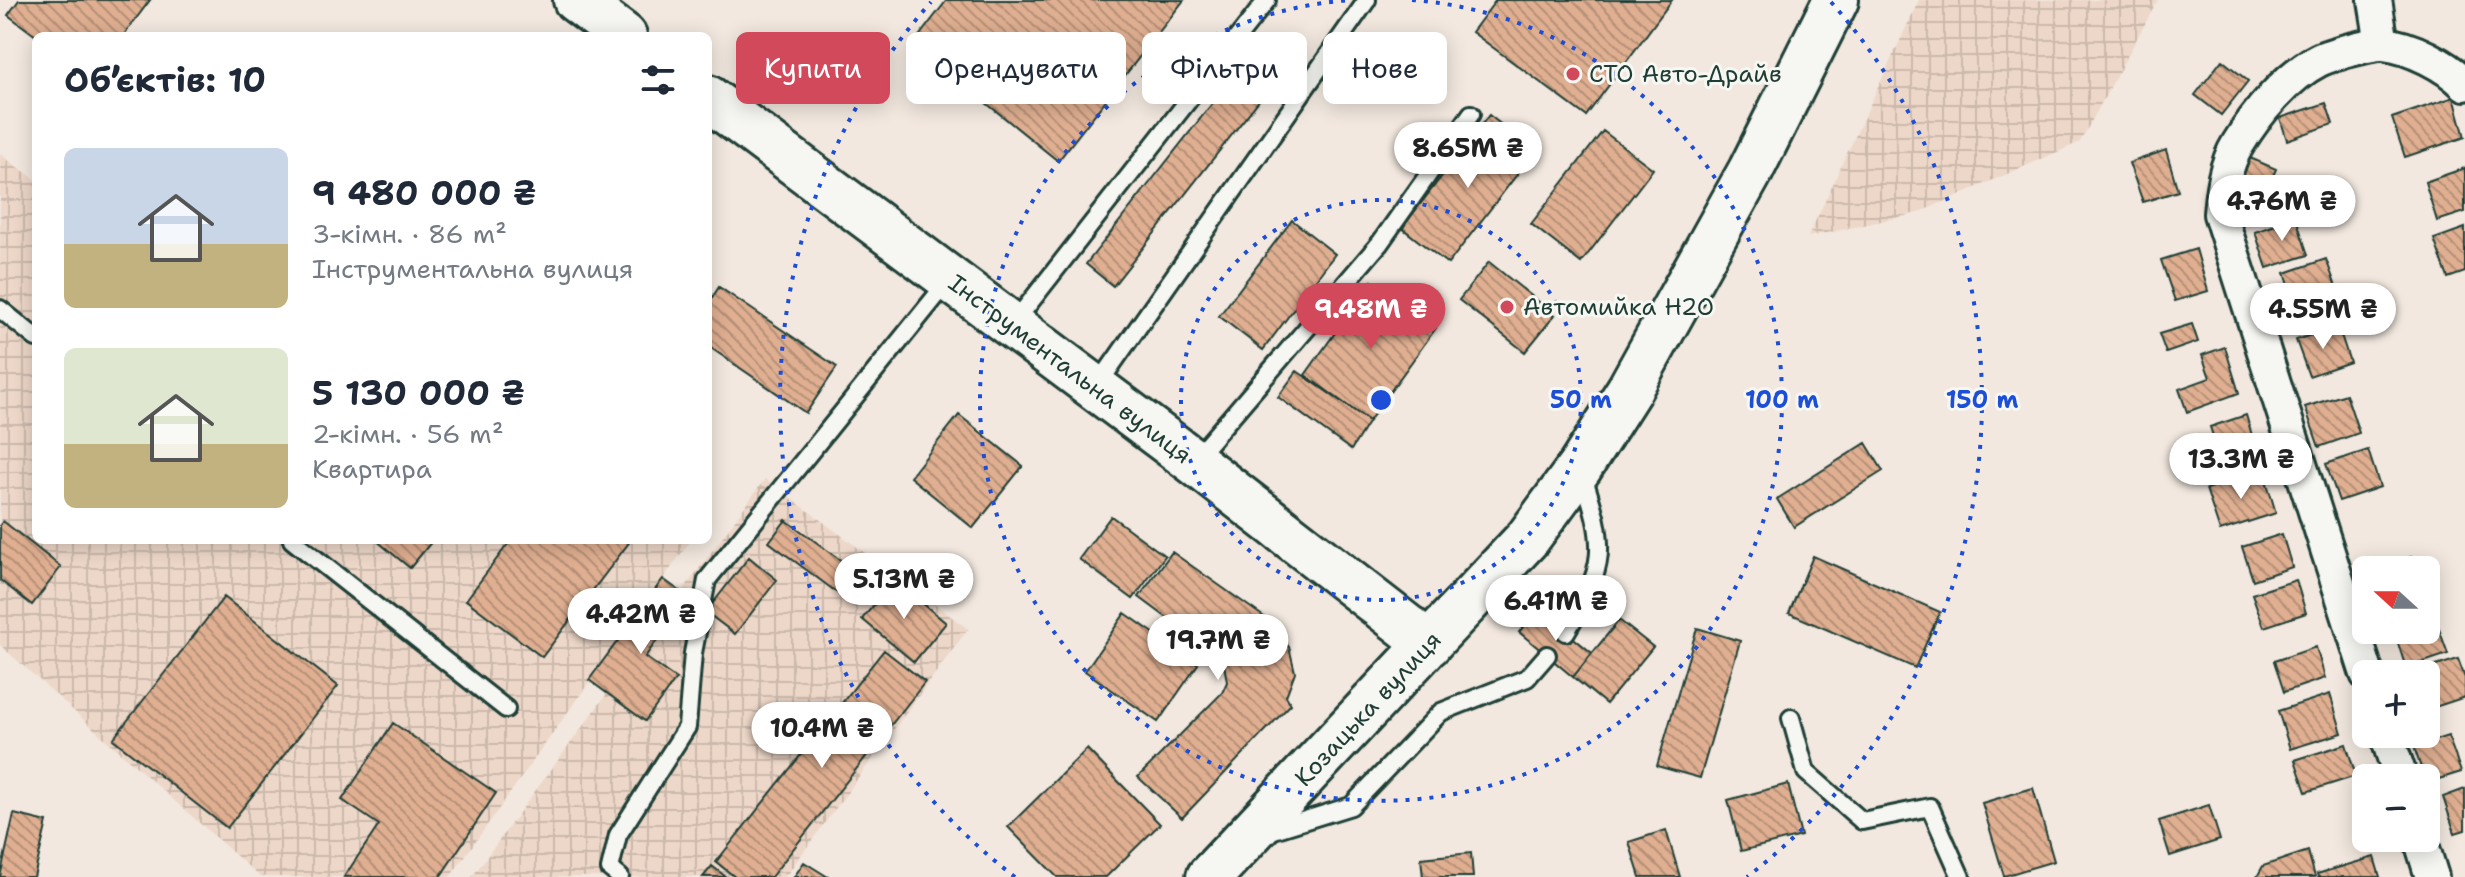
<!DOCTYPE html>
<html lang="uk">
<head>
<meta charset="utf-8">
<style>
	:root { --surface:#fff; --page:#f6f6f7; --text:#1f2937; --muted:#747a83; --accent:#d1495b }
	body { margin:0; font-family:"Shantell Sans",sans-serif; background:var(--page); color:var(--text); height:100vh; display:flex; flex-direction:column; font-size:30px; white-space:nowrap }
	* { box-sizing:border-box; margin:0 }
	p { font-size:26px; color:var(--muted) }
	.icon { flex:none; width:44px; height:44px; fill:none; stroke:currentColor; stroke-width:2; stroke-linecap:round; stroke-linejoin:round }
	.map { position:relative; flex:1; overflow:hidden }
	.side { position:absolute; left:32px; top:32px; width:680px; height:512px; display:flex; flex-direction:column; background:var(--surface); border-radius:12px; box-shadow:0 4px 20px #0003 }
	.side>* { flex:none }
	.hud { position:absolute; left:736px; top:32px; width:760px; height:72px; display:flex; gap:16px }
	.needle { width:52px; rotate:291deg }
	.controls { position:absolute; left:2352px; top:556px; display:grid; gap:16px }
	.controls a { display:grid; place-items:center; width:88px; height:88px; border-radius:12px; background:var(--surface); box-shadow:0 4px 20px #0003; font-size:40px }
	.price { position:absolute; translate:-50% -68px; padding:0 18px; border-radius:28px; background:#fff; color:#222; font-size:26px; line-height:52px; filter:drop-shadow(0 2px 4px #0008) }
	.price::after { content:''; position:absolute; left:50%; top:48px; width:24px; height:18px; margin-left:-12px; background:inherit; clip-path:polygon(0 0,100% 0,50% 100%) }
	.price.active { background:var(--accent); color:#fff }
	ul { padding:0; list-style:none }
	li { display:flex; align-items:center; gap:24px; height:200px; padding:0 32px }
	li span { display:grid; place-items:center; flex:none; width:224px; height:160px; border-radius:12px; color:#555 }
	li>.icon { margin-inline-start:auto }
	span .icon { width:96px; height:96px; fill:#fffc; stroke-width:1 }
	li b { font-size:34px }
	h2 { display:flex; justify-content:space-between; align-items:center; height:96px; padding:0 32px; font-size:34px }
	.tag { padding:0 28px; border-radius:12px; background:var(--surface); box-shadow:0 4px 20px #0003; font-size:28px; line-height:72px }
	.tag.active { background:var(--accent); color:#fff }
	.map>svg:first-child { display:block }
</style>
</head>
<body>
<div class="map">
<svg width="2465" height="877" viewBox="0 0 2465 877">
	<defs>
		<pattern id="industrial-grid" width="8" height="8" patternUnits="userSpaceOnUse" patternTransform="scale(2)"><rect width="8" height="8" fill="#edd7c8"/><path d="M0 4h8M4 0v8" fill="none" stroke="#cbb9ac"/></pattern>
		<pattern id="building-back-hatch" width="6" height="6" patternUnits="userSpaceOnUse" patternTransform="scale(2)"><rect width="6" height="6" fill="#e0af91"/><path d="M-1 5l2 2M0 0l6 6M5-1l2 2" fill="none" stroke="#b59077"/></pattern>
	</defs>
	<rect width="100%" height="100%" fill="#f2e8df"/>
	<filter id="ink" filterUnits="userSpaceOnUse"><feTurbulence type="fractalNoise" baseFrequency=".0125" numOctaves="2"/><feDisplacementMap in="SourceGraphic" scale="16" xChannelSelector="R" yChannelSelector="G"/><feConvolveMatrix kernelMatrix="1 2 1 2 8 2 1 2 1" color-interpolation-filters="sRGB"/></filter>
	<g filter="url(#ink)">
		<!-- industrial -->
		<path fill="url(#industrial-grid)" d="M1919,0H2158L2080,142L1918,213L1808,237Z
			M0,154L36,180V540H691L450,877H260L0,645Z
			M765,479L968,629L785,877H472Z"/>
		<!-- building -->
		<path fill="url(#building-back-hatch)" stroke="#1f3d34" stroke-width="2" d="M19,0H150L123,36H36L8,15Z
			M947,0H1184L1058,161L913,44Z
			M1496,0H1672L1586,116L1472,32Z
			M1259,44L1286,66L1113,286L1086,264Z
			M2222,60L2248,81L2221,115L2195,95Z
			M2454,97L2465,137L2405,157L2392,118Z
			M2326,103L2333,124L2287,140L2280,118Z
			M1489,115L1535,151L1448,264L1402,228Z
			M1603,131L1653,169L1581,263L1531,224Z
			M2166,150L2178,191L2143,202L2129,163Z
			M2250,158L2276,169L2259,208L2234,197Z
			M2465,168V212L2437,221L2425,182Z
			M2296,218L2308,255L2267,268L2255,232Z
			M1292,220L1335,254L1263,350L1219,316Z
			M2465,228V272L2448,278L2434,239Z
			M2196,249L2208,291L2175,301L2161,260Z
			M2326,259L2339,295L2297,309L2285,273Z
			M1489,262L1555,315L1525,352L1459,300Z
			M1372,281L1436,328L1369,421L1305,375Z
			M719,287L837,367L806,413L708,346V304Z
			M2192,324L2198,342L2166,353L2159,334Z
			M2338,326L2350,362L2309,376L2296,340Z
			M2225,347L2239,393L2187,412L2179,389L2210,378L2202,355Z
			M1297,371L1369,421L1351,450L1278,397Z
			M2346,394L2359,433L2319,447L2305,407Z
			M959,415L1023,466L973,528L910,477Z
			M2246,415L2256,449L2221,460L2210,427Z
			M1866,443L1883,471L1794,527L1777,499Z
			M2368,450L2380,487L2339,501L2326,464Z
			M2263,470L2276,513L2220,531L2206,489Z
			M1111,516L1165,556L1133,599L1079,559Z
			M786,520L873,584L855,606L769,542Z
			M3,521L61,567L32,605L0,580V525Z
			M2282,534L2292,567L2253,580L2242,547Z
			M376,540H433L410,568Z
			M511,540H631L542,657L466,600Z
			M1172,552L1284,631L1280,637L1289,647L1295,672L1286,696L1291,704L1182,818L1138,777L1222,693L1227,682L1224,665L1218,656L1139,597Z
			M1813,556L1940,612L1915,668L1789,613Z
			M749,557L777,580L735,634L706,612Z
			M2411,557L2416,570H2373Z
			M663,579L688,597L645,657L676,679L645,721L589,680Z
			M895,580L946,623L914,662L862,619Z
			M2296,580L2306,613L2264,627L2252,594Z
			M224,597L338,686L227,828L113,739Z
			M1538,609L1592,653L1573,677L1519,632Z
			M1125,613L1198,664L1158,722L1085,671Z
			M2435,618L2448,654L2406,668L2394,631L2426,630V621Z
			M1619,620L1653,647L1606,704L1573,677Z
			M1697,628L1740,641L1700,778L1657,766Z
			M2316,647L2325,678L2284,692L2274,661Z
			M884,650L925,682L771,877H735L716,862Z
			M2458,659L2465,678V697L2429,709L2426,674L2417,672Z
			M2330,694L2342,733L2290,749L2278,711Z
			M393,723L496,793L440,877H344L379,825L342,800Z
			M2448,736L2461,772L2426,783L2414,747Z
			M2346,744L2356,776L2306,792L2295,760Z
			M1087,749L1160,824L1106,877H1057L1008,827Z
			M1788,784L1801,836L1741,851L1728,800Z
			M2033,788L2054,861L2004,876L1982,803Z
			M2465,789V830L2455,833L2443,797Z
			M2209,805L2220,840L2170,856L2159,821Z
			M14,814L47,822L34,877H0Z
			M1666,830L1680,877H1640L1629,842Z
			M2308,851L2315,877H2257L2263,866Z
			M1471,853L1473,877H1423L1421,858Z
			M2374,857L2380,877H2318L2317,874Z
			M804,862L828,877H794Z
			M712,866L726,877H703Z"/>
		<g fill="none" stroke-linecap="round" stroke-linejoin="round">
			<!-- lane casing -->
			<g stroke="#1f3d34" stroke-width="22">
				<path id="lane" d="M0,309L36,338
					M1013,324L1267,0
					M1097,386L1367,0
					M1194,460L1380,243L1471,114
					M292,540L506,709
					M1566,632C1607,564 1607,548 1582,473
					M1791,718L1806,772L1862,821L1930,807L1961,877
					M1267,832L1351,806L1441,712L1527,678L1547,655
					M620,877L610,869L618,835L687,727L693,653L707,580L949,280"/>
			</g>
			<!-- street casing -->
			<g stroke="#1f3d34" stroke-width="38">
				<path id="street" d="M2375,0L2382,44
					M2367,674L2220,214C2222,190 2225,165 2238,144C2256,114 2287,76 2319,60C2329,55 2373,43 2384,44C2411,47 2446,65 2465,84
					M2386,734L2401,778
					M2420,838L2432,877"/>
			</g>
			<!-- secondary casing -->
			<g stroke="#1f3d34" stroke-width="50">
				<path id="secondary" d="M576,0L624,36
					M708,98L1193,461L1429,644
					M1209,877L1528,538L1580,467L1629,390L1751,170L1836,0"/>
			</g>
			<!-- lane -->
			<use href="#lane" stroke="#f6f6f2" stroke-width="16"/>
			<!-- street -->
			<use href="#street" stroke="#f6f6f2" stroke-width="32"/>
			<!-- secondary -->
			<use href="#secondary" stroke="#f6f6f2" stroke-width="44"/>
		</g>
	</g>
	<!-- distance rings -->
	<g fill="none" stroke="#1d4ed8" stroke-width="4" stroke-dasharray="4 8">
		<circle cx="1381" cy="400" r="200"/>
		<path d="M1412 0A401 401 0 1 1 1350 0"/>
		<path d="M1015 877A601 601 0 0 1 931 2M1831 2A601 601 0 0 1 1747 877"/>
	</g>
	<!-- markers -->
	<g fill="#d1495b" stroke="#f6f6f2" stroke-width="3">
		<circle cx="1573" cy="74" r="8"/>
		<circle cx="1507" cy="307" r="8"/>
	</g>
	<g text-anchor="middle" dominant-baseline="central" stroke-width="6" stroke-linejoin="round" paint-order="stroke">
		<!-- poi labels -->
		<g font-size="24" fill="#1f3d34" stroke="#f6f6f2" text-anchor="start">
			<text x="1589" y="74">СТО Авто-Драйв</text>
			<text x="1523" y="307">Автомийка H2O</text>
		</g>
		<!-- street labels -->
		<g font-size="24" fill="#1f3d34" stroke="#f6f6f2">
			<text transform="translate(1070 369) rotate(37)">Інструментальна вулиця</text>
			<text transform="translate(1368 709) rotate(-47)">Козацька вулиця</text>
		</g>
	</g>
	<circle cx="1381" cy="400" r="12" fill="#1d4ed8" stroke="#f6f6f2" stroke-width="4"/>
	<g font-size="24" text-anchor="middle" font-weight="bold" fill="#1d4ed8" stroke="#f6f6f2" stroke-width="6" stroke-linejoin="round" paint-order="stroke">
		<text x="1581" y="408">50 m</text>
		<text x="1782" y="408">100 m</text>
		<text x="1982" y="408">150 m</text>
	</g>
</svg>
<div class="controls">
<a><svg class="needle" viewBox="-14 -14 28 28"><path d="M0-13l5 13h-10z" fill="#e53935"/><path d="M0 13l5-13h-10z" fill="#747a83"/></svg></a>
<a>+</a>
<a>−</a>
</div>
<b class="price" style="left:1468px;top:190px">8.65M ₴</b>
<b class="price" style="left:2282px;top:243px">4.76M ₴</b>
<b class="price active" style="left:1371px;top:351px">9.48M ₴</b>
<b class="price" style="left:2323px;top:351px">4.55M ₴</b>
<b class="price" style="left:2241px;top:501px">13.3M ₴</b>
<b class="price" style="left:904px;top:621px">5.13M ₴</b>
<b class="price" style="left:1556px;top:643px">6.41M ₴</b>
<b class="price" style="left:641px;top:656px">4.42M ₴</b>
<b class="price" style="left:1218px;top:682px">19.7M ₴</b>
<b class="price" style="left:822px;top:770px">10.4M ₴</b>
<div class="hud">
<a class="tag active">Купити</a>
<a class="tag">Орендувати</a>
<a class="tag">Фільтри</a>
<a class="tag">Нове</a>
</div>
<section class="side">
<h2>Об’єктів: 10<svg class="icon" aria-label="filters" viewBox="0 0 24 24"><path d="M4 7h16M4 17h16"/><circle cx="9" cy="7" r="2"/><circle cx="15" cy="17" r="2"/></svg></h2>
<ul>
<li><span style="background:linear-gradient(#c9d6e8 60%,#c2b280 0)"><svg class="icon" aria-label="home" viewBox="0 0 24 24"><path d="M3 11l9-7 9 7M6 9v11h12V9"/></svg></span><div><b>9 480 000 ₴</b><p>3-кімн. · 86 m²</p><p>Інструментальна вулиця</p></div></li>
<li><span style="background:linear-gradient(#dfe7d0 60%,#c2b280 0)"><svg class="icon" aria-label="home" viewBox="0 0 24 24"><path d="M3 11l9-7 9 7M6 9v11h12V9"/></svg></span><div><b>5 130 000 ₴</b><p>2-кімн. · 56 m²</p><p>Квартира</p></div></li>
</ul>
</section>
</div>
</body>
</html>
